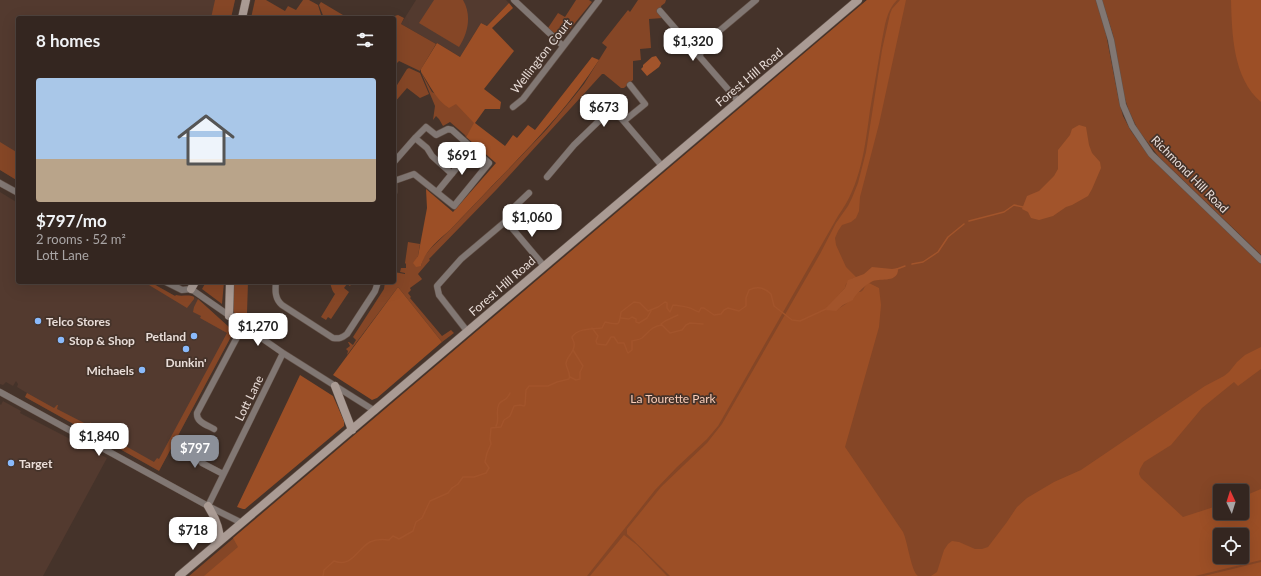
<!DOCTYPE html>
<html lang="en">
<head>
<meta charset="utf-8">
<style>
	:root { --surface:#342620; --page:#3c2e29; --text:#f1f3f6; --muted:#a9a5a5; --line:#4e433e; --accent:#8c9099 }
	body { margin:0; font-family:Lato,sans-serif; background:var(--page); color:var(--text); height:100vh; display:flex; flex-direction:column; font-size:15px; white-space:nowrap }
	* { box-sizing:border-box; margin:0 }
	p { font-size:13px; color:var(--muted) }
	.icon { flex:none; width:22px; height:22px; fill:none; stroke:currentColor; stroke-width:2; stroke-linecap:round; stroke-linejoin:round }
	.map { position:relative; flex:1; overflow:hidden }
	.side { position:absolute; left:16px; top:16px; width:380px; height:268px; display:flex; flex-direction:column; background:var(--surface); border-radius:4px; box-shadow:0 4px 16px #0002,0 0 0 1px var(--line) }
	.side>* { flex:none }
	.needle { width:26px; rotate:356deg }
	.tools { position:absolute; left:1213px; top:484px; display:grid; gap:8px }
	.tools a { display:grid; place-items:center; width:36px; height:36px; border-radius:4px; background:var(--surface); box-shadow:0 4px 16px #0002,0 0 0 1px var(--line); font-size:20px }
	.price { position:absolute; translate:-50% -34px; padding:0 9px; border-radius:8px; background:#fff; color:#222; font-size:13px; line-height:26px; filter:drop-shadow(0 1px 2px #0008) }
	.price::after { content:''; position:absolute; left:50%; top:24px; width:12px; height:9px; margin-left:-6px; background:inherit; clip-path:polygon(0 0,100% 0,50% 100%) }
	.price.active { background:var(--accent); color:#fff }
	ul { padding:0; list-style:none }
	li { display:grid; align-content:center; gap:8px; height:212px; padding:0 20px }
	li+li { border-top:1px solid var(--line) }
	li span { display:grid; place-items:center; height:124px; border-radius:4px; color:#555 }
	li>.icon { margin-inline-start:auto }
	span .icon { width:72px; height:72px; fill:#fffc; stroke-width:1 }
	li b { font-size:17px }
	h2 { display:flex; justify-content:space-between; align-items:center; height:48px; padding:0 20px; font-size:17px }
	.map>svg:first-child { display:block }
</style>
</head>
<body>
<div class="map">
<svg width="1261" height="576" viewBox="0 0 1261 576">
	<rect width="100%" height="100%" fill="#45332a"/>
	<!-- built -->
	<path fill="#533a2f" d="M0,0H235L231,18H18V181L0,170Z
		M416,0H506L509,3L487,26L481,23L460,57L437,43L436,44L401,24Z
		M0,192L18,203V282H150L179,298L193,296L198,299L230,328L229,331L233,333L159,471L102,439L104,435L98,431L95,436L25,397L27,393L17,387L18,384L16,381L13,386L6,382L3,385L0,384Z
		M3,401L21,411L20,413L107,458L43,576H0V404L1,405Z"/>
	<!-- green -->
	<path fill="#854626" fill-rule="evenodd" d="M215,0H235L231,18H211Z
		M255,0H266L285,11L288,6L296,10L303,0H309L318,5L322,18H251Z
		M434,0H463C472,15 468,33 459,47L419,23Z
		M576,0H589L592,2L566,34C558,37 554,33 548,28L558,13L565,17Z
		M638,0H666L665,3L661,6L663,18L649,19L651,48L640,49L641,60L633,61V80L624,88H621L604,74H602L497,189L429,259L430,260L418,274L422,279L421,280L410,288L411,290L408,293L411,297L410,298L442,336L451,330L454,333L442,342L398,287L347,355L348,351L346,349L350,346L348,342H349L353,345L356,340L353,337L384,289L385,282H394V272L405,274V273L400,272L401,268H406V264L405,263L408,242L420,244L418,256L416,260L421,266L423,258L431,248L451,229L547,129L572,99L584,84L607,47L602,43L628,10L630,12Z
		M867,0H1096L1105,29L1119,101L1123,116L1131,131L1144,149L1261,263V576H189ZM1220,491H1242V513H1220ZM1220,535H1242V557H1220Z
		M1102,0H1261V255L1159,157L1138,130L1129,111L1124,96L1113,35Z
		M321,2L348,18H324L319,5Z
		M398,15L404,18L401,24L436,44L420,71L399,61L397,63L394,61V18H388Z
		M409,68L420,73L429,94L420,98L407,88L394,103V90L407,69Z
		M421,72L432,92L456,103L475,123L466,137L465,135L450,122L443,126L439,119L436,116L433,120L435,106Z
		M0,142L18,153V181L0,170Z
		M144,282H150L175,296L176,295C182,297 189,294 194,297V299L187,308Z
		M206,282H224L222,304L202,289Z
		M234,282H248L247,313L250,319L249,321L240,315L237,316L233,311Z
		M329,282H350L352,283L350,286L347,284L344,288L349,292L331,319L328,317L326,320L321,317L335,294C331,290 332,286 329,282Z
		M198,299L230,328L229,331L233,333L159,471L102,439L104,435H106L154,462L157,458L159,459L227,333L200,318L201,316L193,312L194,307Z
		M27,393L54,408L57,405H58L57,409L88,425L91,422L90,427L98,431L95,436L25,397Z"/>
	<!-- forest -->
	<path fill="#9c4f26" fill-rule="evenodd" d="M867,0H897C886,11 885,26 882,40C878,64 874,87 870,110C865,147 861,185 838,216L718,426L707,439L677,467L655,490L587,576H204L238,547L233,538Z
		M900,0H906L879,124L860,197L859,211L856,218L851,222L842,225L838,231L835,238L836,245L846,267L857,278H853L846,284L845,288L825,310C839,310 840,308 851,300C854,299 854,295 857,293C860,291 860,293 863,290C865,287 865,285 869,283L879,288L881,305L879,327L845,447L903,532C908,543 911,571 918,576H670L627,534V529L661,487L707,443L722,424L820,254L836,223L848,206L852,198L858,183L866,152L882,50L890,14L892,9Z
		M1231,0H1261V102C1233,78 1232,35 1231,0Z
		M509,3L513,8L492,28L514,51L484,89L501,102L500,109H485L475,123L505,146L513,135L517,138L528,125L535,130L592,57L599,60C569,107 530,147 491,187C478,201 464,215 451,229C439,240 425,250 421,266L416,267L413,263L418,256L427,208L426,189L453,212L496,163L466,137L474,123L456,104L449,108C435,99 430,85 421,72V69L437,43L460,57L481,23L487,26Z
		M398,287L442,342L377,398L372,400L333,375Z
		M1261,347V369L1238,386L1234,382L1202,408L1171,445L1144,462L1140,469L1139,474L1141,478L1183,517L1220,505V513H1242V497L1261,489V560L1195,576H931L937,572L944,550L948,544L952,541L959,542L975,549H982L988,547L1007,522L1017,507L1027,498L1054,482L1081,470L1205,386L1224,376L1229,372L1237,362L1245,355ZM1220,535H1242V557H1220Z
		M300,375L333,396L344,421V426L245,509H243L237,507Z
		M624,535L637,545L667,576H590Z
		M1261,562V576H1204Z"/>
	<!-- water -->
	<path fill="#a2542b" d="M656,56L661,63L659,67L647,76L641,69L643,67V65L652,57Z
		M1079,125L1086,127L1089,145L1092,153L1100,162L1101,168L1092,189L1088,196L1072,205L1066,207L1053,216L1039,220L1031,218L1028,212L1022,209L1027,196L1039,191L1054,176L1058,169V150L1070,135L1072,129Z
		M872,267L892,269L898,268C899,283 882,278 873,281C868,283 855,294 853,300L843,305L836,311L824,310L845,288L848,280L864,274Z"/>
	<g fill="none" stroke-linecap="round" stroke-linejoin="round">
		<!-- stream -->
		<path stroke="#a2542b" stroke-width="1.5" d="M969,221L1004,212L1014,205L1023,207
			M912,264L923,262L938,252L948,237L964,224
			M897,269L905,266
			M621,318L629,319L632,317L636,319V322L639,323L647,318L651,311
			M661,324L665,321L678,315
			M592,328L598,336L596,341L597,344L606,345L611,337H614L618,343H624L627,351L628,353L632,350V341C636,340 639,340 642,338C649,332 652,326 662,325L670,333L682,330L686,325L690,323L703,324
			M570,377L576,380L580,379V372L583,366L573,350
			M496,426C500,420 495,411 499,404C502,399 506,402 510,393
			M323,576L324,570L334,561C352,568 357,549 370,542C376,539 382,539 389,540L393,536L399,539L413,531L416,522L422,518L430,501L448,493L452,488L458,484L463,477H474L486,473L489,468L485,462L487,453L491,444L490,439L491,428L501,427L504,420L510,416L514,406L520,405L524,406L525,405L526,390L529,386H548L557,382L569,379C571,373 567,370 566,364C566,356 576,352 574,343C574,341 572,339 572,337C578,328 592,329 602,328L605,322C620,325 619,326 621,312L634,302L640,303L648,311L658,307L665,302L667,303V308L670,312L673,305C676,305 687,307 690,308C693,309 695,311 699,312L701,308H704L714,315L721,314L724,310L728,308L739,311L746,306V298L749,290C757,286 765,288 771,294L774,306L792,320L800,321L826,309"/>
		<!-- street casing -->
		<g stroke="#635249" stroke-width="7">
			<path id="street" d="M514,0L563,46
				M1099,0L1111,40L1123,105L1132,126L1151,154L1261,260
				M660,11L739,102
				M700,56L701,49L705,43L756,0
				M513,107L523,99L599,0
				M624,121L645,104L630,85
				M415,138L427,148L432,156L452,174
				M394,162L415,138L426,127L436,135L448,129L452,130L489,163L454,206L414,174L394,181
				M547,177L574,145L604,116C610,114 615,114 621,118L662,166
				M0,183L18,193
				M394,183V192
				M437,192L473,148
				M506,221L544,266
				M166,282L182,290L191,289L283,353L375,411
				M276,282C275,291 275,299 282,305L333,338C339,339 342,338 347,334L375,291L378,282
				M467,331L439,295L437,286L461,259L506,221L509,212L529,193
				M0,392L208,506L242,523
				M214,429C207,425 196,422 197,413L243,326
				M177,446L198,458L202,463L223,474
				M208,506L283,353"/>
		</g>
		<!-- secondary casing -->
		<g stroke="#635249" stroke-width="9">
			<path id="secondary" d="M242,18L246,0
				M191,289L195,282
				M229,316L230,282
				M335,386L352,430
				M208,506C215,517 220,528 220,541
				M179,576L858,0"/>
		</g>
		<!-- street -->
		<use href="#street" stroke="#817773" stroke-width="6"/>
		<!-- secondary -->
		<use href="#secondary" stroke="#aa9b94" stroke-width="8"/>
	</g>
	<!-- markers -->
	<g fill="#8abafc" stroke="#45332a" stroke-width="1.5">
		<circle cx="38" cy="321" r="4"/>
		<circle cx="194" cy="336" r="4"/>
		<circle cx="61" cy="340" r="4"/>
		<circle cx="186" cy="349" r="4"/>
		<circle cx="142" cy="370" r="4"/>
		<circle cx="11" cy="463" r="4"/>
	</g>
	<g text-anchor="middle" dominant-baseline="central" stroke-width="3.5" stroke-linejoin="round" paint-order="stroke">
		<!-- street labels -->
		<g font-size="12" fill="#e9ddd8" stroke="#45332a">
			<text transform="translate(541 56) rotate(-52)">Wellington Court</text>
			<text transform="translate(749 77) rotate(-40)">Forest Hill Road</text>
			<text transform="translate(1190 174) rotate(45)">Richmond Hill Road</text>
			<text transform="translate(502 286) rotate(-41)">Forest Hill Road</text>
			<text transform="translate(249 398) rotate(-64)">Lott Lane</text>
		</g>
		<!-- poi labels -->
		<g font-size="12" font-weight="bold" fill="#e9ddd8" stroke="#45332a" text-anchor="start">
			<text x="46" y="321">Telco Stores</text>
			<text x="186" y="336" text-anchor="end">Petland</text>
			<text x="69" y="340">Stop &amp; Shop</text>
			<text x="186" y="362" text-anchor="middle">Dunkin'</text>
			<text x="134" y="370" text-anchor="end">Michaels</text>
			<text x="19" y="463">Target</text>
		</g>
		<!-- park labels -->
		<g font-size="12" fill="#facdb8" stroke="#45332a">
			<text x="673" y="398">La Tourette Park</text>
		</g>
	</g>
</svg>
<div class="tools">
<a><svg class="needle" viewBox="-14 -14 28 28"><path d="M0-13l5 13h-10z" fill="#e53935"/><path d="M0 13l5-13h-10z" fill="#a9a5a5"/></svg></a>
<a><svg class="icon" aria-label="locate" viewBox="0 0 24 24"><circle cx="12" cy="12" r="6"/><path d="M12 2v4M12 18v4M2 12h4M18 12h4"/></svg></a>
</div>
<b class="price" style="left:693px;top:62px">$1,320</b>
<b class="price" style="left:604px;top:128px">$673</b>
<b class="price" style="left:462px;top:176px">$691</b>
<b class="price" style="left:532px;top:238px">$1,060</b>
<b class="price" style="left:258px;top:347px">$1,270</b>
<b class="price" style="left:99px;top:457px">$1,840</b>
<b class="price active" style="left:195px;top:469px">$797</b>
<b class="price" style="left:193px;top:551px">$718</b>
<section class="side">
<h2>8 homes<svg class="icon" aria-label="filters" viewBox="0 0 24 24"><path d="M4 7h16M4 17h16"/><circle cx="9" cy="7" r="2"/><circle cx="15" cy="17" r="2"/></svg></h2>
<ul>
<li><span style="background:linear-gradient(#a9c7e8 65%,#b9a48a 0)"><svg class="icon" aria-label="home" viewBox="0 0 24 24"><path d="M3 11l9-7 9 7M6 9v11h12V9"/></svg></span><div><b>$797/mo</b><p>2 rooms · 52 m²</p><p>Lott Lane</p></div></li>
</ul>
</section>
</div>
</body>
</html>
